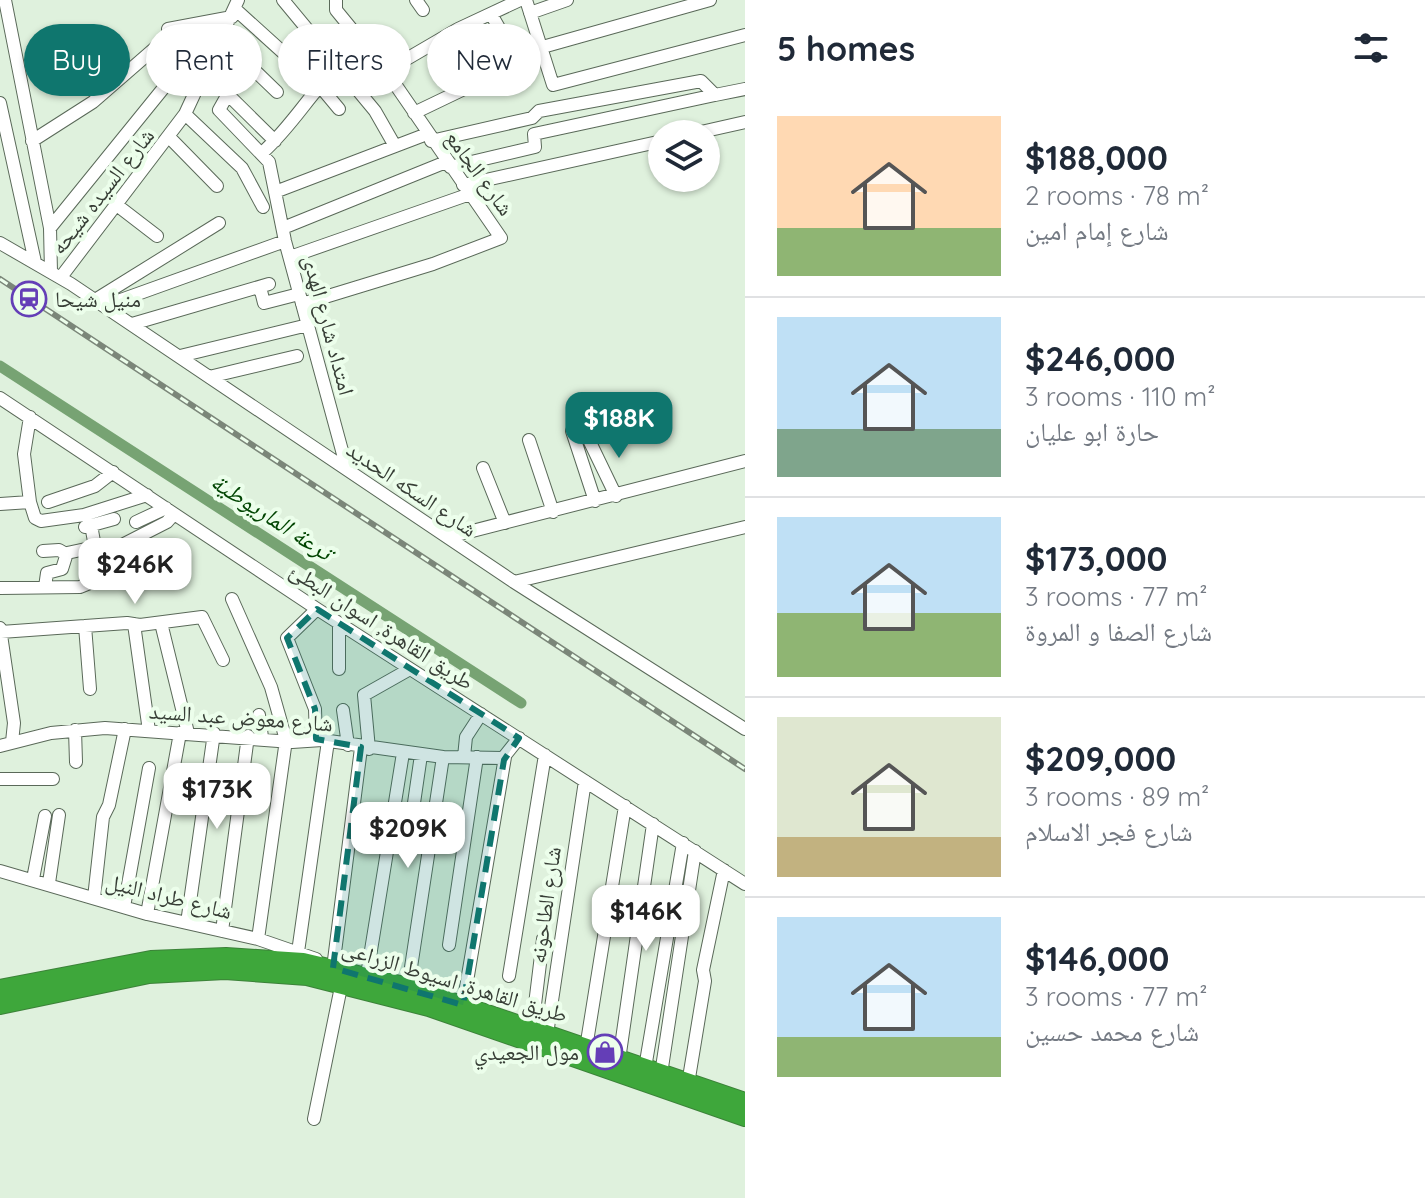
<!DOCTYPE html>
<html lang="en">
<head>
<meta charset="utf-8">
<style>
	:root { --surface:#fff; --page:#f6f6f7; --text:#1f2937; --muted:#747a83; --line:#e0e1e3; --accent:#0f766e }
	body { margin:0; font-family:Quicksand,"Noto Naskh Arabic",sans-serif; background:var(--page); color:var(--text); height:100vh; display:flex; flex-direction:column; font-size:30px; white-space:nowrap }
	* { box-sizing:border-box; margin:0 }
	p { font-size:26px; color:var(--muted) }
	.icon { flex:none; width:44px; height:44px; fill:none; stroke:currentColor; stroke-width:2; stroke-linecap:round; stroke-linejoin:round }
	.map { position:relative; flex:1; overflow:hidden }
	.drawer { display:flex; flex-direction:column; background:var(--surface); width:680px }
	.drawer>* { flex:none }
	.banner { position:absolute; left:24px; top:24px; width:600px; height:72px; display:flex; gap:16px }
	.tools { position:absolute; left:648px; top:120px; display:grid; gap:16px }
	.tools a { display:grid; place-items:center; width:72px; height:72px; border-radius:50%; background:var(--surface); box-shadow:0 2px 6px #0004; font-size:40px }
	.price { position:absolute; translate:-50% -68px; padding:0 18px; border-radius:16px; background:#fff; color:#222; font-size:26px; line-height:52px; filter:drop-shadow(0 2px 4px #0008) }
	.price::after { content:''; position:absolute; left:50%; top:48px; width:24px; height:18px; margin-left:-12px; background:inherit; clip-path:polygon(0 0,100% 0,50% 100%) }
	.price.current { background:var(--accent); color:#fff }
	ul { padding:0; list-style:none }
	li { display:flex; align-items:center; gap:24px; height:200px; padding:0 32px }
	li+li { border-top:2px solid var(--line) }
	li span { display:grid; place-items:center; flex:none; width:224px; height:160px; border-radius:0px; color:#555 }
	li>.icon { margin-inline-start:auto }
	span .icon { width:96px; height:96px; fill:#fffc; stroke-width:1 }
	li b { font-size:34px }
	h2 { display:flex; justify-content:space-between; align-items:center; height:96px; padding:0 32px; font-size:34px }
	.tag { padding:0 28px; border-radius:36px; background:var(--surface); box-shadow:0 2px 6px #0004; font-size:28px; line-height:72px }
	.tag.current { background:var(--accent); color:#fff }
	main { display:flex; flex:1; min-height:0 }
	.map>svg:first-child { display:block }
</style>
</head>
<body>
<main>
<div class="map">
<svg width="745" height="1198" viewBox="0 0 745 1198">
	<rect width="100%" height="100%" fill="#dff1dd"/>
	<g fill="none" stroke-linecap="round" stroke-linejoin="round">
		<!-- canal -->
		<path stroke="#77a373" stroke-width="11" d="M0,366L521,703"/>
		<!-- minor casing -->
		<g stroke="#5a6959" stroke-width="14">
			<path id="minor" d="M5,0L50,228L51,272
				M283,0L375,111L395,146
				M416,0L423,10
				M526,0L553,85L745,35
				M235,9L319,85L339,109
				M530,13L567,0
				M491,14L514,54L538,46
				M222,39L277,92
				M539,48L710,0
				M386,71L458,29L520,0
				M206,73L275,141
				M228,94L219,110L269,162L285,241L347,469
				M0,103L35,262
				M414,113L464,89L468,82L484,74L458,29
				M185,114L242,168L263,207
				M692,134L745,122
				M169,137L217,186
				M32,141L93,102L170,35
				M431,141L532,118L539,111L701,81L715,95L745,89
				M263,152C292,126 309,95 337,67
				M450,167L535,147L534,134L715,95
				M463,185L662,141
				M275,192L427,134
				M118,206L157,236
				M50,228L183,64L168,29L232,17
				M283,228L446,162
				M0,243L71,284L514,582L745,729
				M290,257L470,194
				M61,277L185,114L238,0
				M260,287L264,303L299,294
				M95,300L219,223
				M302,304L433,264L501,238L386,71L336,10V0
				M104,306L285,241
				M132,324L269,284
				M180,356L308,325
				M209,377L297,356
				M0,398L317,609L745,884
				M572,431L595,501
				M529,440L553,512
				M589,440L616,496
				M483,468L505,523
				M30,502L35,518L41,521L84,515L147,495
				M48,502L95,486L113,472
				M0,504L30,502L24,454L30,417
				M136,522L166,508
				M85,527L114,519
				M449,537L745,461
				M43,551L59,550L66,554
				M126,553L122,545L167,522L174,514
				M514,582L745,527
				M45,587L47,573L62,569L67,553L95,547L91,525
				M0,588L80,587L156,556
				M232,599L271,687L286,740L258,939
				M161,623L188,733
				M134,624L149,731
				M85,626L90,689
				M0,628L14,723L12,742
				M1,632L127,623L140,625L202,617L223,660
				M339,669V624
				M343,710L348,745
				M259,715L262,737
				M75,730L76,762
				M316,739L315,709L287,638L317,609
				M0,746L51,733L105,728L292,742L322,740L443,757L503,758L519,738
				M369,749L364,695L410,669
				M464,757L466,737L481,714
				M0,779H53
				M408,844L421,755
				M0,871L147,914L258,939L316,959
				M33,879L45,816
				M49,883L59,815
				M94,898L103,817L109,805L125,729
				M124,907L149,768
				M147,914L180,733
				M187,923L214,733
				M222,931L248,736
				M449,945L477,757
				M298,952L328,741
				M333,968L361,748
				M367,975L403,753
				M509,976L545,755
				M408,987L443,757
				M463,1005L505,757
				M532,1029L543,939
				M547,1034L585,781
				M586,1048L625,806
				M619,1060L653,824
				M645,1068L683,843
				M661,1074L695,851
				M688,1084L705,981L703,970L724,870
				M314,1119L342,982"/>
		</g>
		<!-- highway casing -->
		<g stroke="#3c8239" stroke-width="20">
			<path id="highway" d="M0,989L151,960L226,957L303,962L408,987L745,1102
				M0,1005L149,974L225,970L307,976L429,1007L745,1117"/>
		</g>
		<!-- minor -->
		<use href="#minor" stroke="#fff" stroke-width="12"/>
		<!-- highway -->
		<use href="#highway" stroke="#3ea73b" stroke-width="18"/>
		<!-- rail casing -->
		<g stroke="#7b8679" stroke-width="6">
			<path id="rail" d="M0,279L745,769"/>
		</g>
		<!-- rail -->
		<use href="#rail" stroke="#ecfeeb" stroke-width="3" stroke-dasharray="9" stroke-linecap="butt"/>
	</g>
	<!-- marked area -->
	<path fill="#0f766e" fill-opacity="0.2" stroke="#0f766e" stroke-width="6" stroke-dasharray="16 10" stroke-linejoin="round" d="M317,609L519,738L504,760L463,1005L333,968L361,747L316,739L315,709L287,638Z"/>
	<!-- icons -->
	<defs>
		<g id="station-ring" transform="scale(1.8)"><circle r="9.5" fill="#ecfeeb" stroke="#643eb7" stroke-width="1.5"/><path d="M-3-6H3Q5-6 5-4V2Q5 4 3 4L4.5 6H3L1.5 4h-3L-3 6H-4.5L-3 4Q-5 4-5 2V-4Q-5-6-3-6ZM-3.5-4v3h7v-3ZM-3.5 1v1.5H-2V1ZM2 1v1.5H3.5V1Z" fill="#643eb7"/></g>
		<g id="shop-ring" transform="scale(1.8)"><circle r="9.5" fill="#ecfeeb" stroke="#643eb7" stroke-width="1.5"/><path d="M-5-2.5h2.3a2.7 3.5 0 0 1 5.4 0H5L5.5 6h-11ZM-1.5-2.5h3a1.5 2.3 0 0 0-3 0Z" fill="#643eb7"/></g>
	</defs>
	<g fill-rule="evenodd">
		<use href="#station-ring" x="29" y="299"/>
		<use href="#shop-ring" x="605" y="1052"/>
	</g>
	<g text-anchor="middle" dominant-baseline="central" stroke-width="8" stroke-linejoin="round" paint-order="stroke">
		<!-- street labels -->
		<g font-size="22" fill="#373e36" stroke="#ecfeeb">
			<text transform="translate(480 173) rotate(54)">شارع الجامع</text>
			<text transform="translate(102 191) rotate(-52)">شارع السيده شيحه</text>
			<text transform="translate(329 325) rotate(75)">امتداد شارع الهدى</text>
			<text transform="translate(412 489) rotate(34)">شارع السكه الحديد</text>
			<text transform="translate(382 626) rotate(33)">طريق القاهرة, اسوان البطئ</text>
			<text transform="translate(241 717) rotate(4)">شارع معوض عبد السيد</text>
			<text transform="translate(169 896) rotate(14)">شارع طراد النيل</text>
			<text transform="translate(545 905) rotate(-82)">شارع الطاحونه</text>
			<text transform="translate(455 981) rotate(17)">طريق القاهرة, اسيوط الزراعى</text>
		</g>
		<!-- poi labels -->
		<g font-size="22" fill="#373e36" stroke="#ecfeeb" text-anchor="start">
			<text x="55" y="299">منيل شيحا</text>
			<text x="579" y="1052" text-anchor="end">مول الجعيدي</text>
		</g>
		<!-- water labels -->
		<g font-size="24" font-style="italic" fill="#014502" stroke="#ecfeeb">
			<text transform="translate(272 516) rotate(33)">ترعة الماريوطية</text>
		</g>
	</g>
</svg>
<div class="tools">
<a><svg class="icon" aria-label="layers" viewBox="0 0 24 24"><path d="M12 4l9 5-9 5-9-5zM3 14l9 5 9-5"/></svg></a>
</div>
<b class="price current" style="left:619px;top:460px">$188K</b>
<b class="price" style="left:135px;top:606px">$246K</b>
<b class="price" style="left:217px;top:831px">$173K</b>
<b class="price" style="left:408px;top:870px">$209K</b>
<b class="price" style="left:646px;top:953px">$146K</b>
<div class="banner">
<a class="tag current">Buy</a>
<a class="tag">Rent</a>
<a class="tag">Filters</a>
<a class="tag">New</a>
</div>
</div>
<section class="drawer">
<h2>5 homes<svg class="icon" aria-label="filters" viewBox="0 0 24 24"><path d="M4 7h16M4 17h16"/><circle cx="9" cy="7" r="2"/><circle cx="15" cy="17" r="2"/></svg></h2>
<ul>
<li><span style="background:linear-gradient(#ffd9b3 70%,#8fb573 0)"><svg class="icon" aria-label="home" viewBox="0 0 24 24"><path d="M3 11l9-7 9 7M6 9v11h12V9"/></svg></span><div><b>$188,000</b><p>2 rooms · 78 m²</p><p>شارع إمام امين</p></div></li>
<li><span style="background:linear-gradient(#bfe0f5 70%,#7fa58c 0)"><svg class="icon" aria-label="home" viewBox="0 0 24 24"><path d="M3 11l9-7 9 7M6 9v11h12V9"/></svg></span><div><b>$246,000</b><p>3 rooms · 110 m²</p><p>حارة ابو عليان</p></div></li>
<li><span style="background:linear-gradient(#bfe0f5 60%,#8fb573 0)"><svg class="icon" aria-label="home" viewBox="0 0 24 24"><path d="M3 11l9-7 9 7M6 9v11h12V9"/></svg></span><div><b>$173,000</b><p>3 rooms · 77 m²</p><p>شارع الصفا و المروة</p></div></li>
<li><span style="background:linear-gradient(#dfe7d0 75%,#c2b280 0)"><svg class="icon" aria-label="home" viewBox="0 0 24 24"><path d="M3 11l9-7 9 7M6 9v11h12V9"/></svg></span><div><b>$209,000</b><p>3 rooms · 89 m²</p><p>شارع فجر الاسلام</p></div></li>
<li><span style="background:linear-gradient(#bfe0f5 75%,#8fb573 0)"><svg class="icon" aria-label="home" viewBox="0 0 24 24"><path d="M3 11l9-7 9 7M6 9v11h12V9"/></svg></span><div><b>$146,000</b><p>3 rooms · 77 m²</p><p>شارع محمد حسين</p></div></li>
</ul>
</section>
</main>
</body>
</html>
